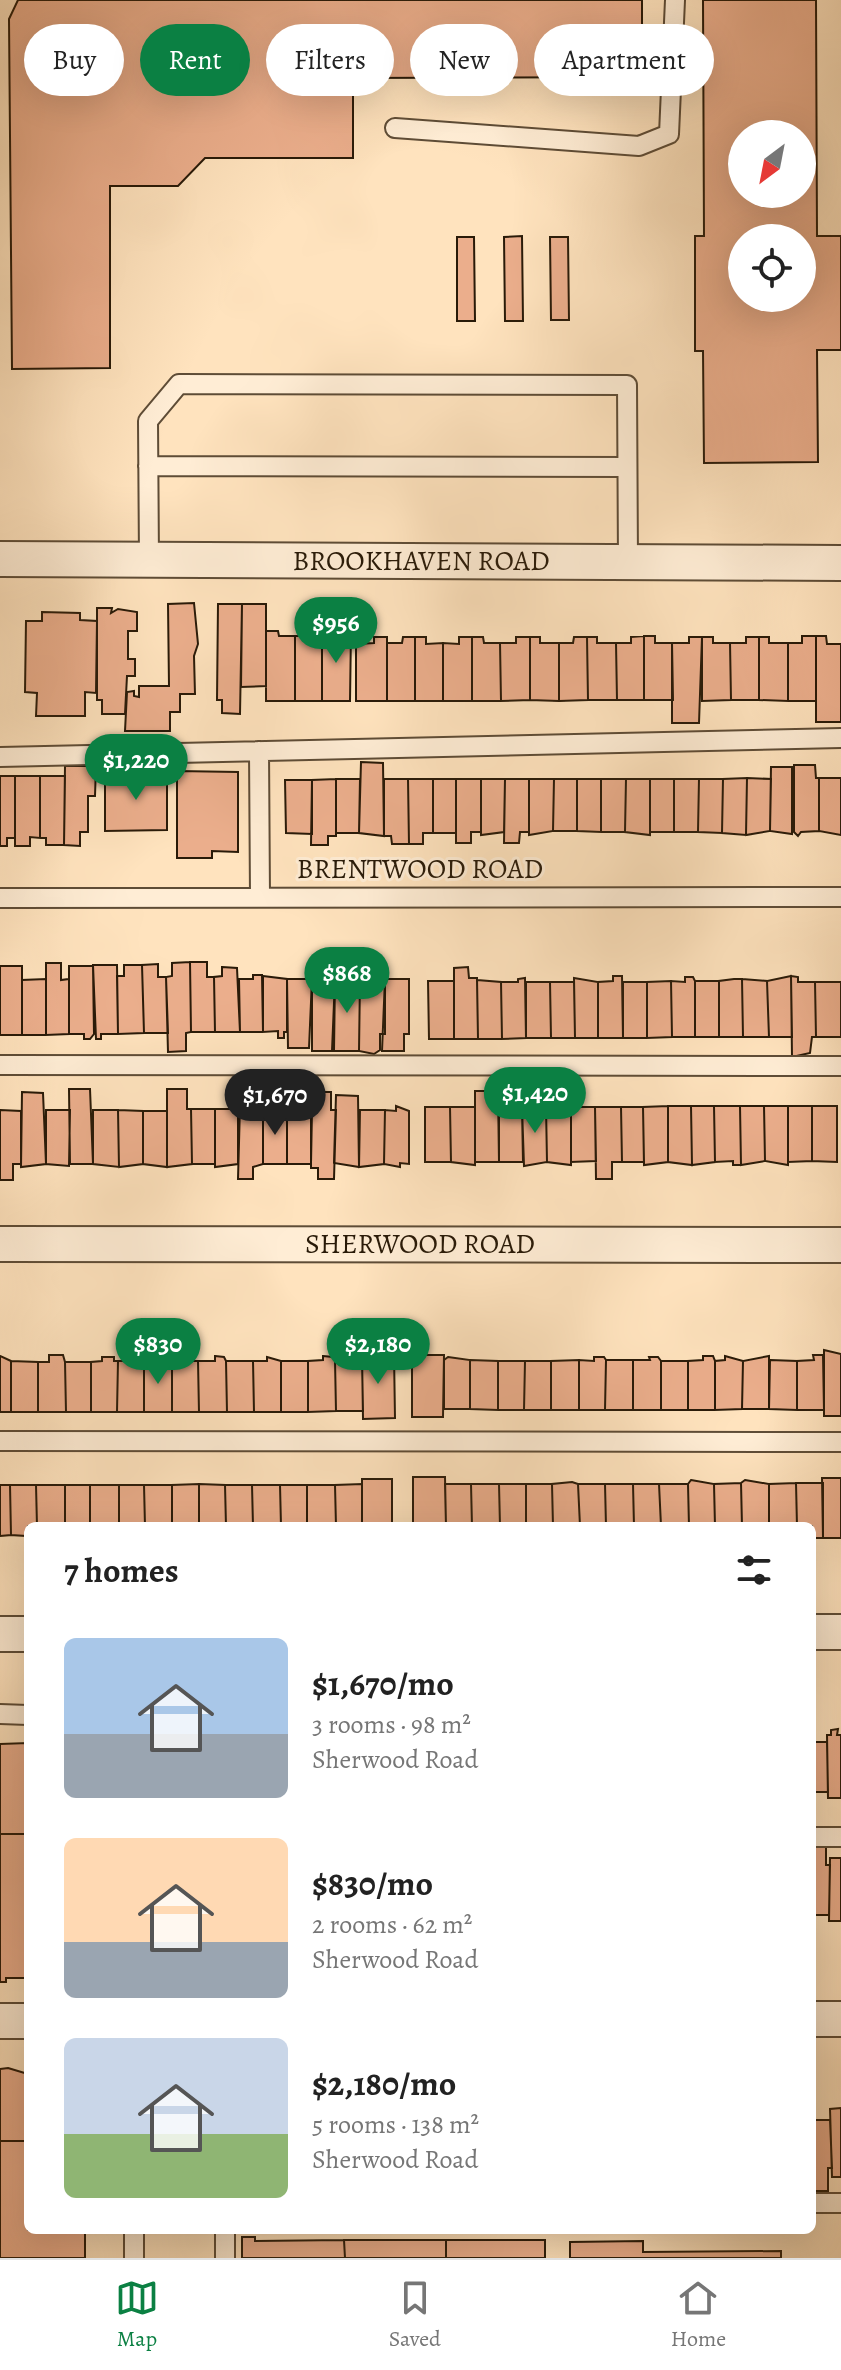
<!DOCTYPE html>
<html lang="en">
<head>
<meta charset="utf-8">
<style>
	:root { --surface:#fff; --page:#f6f6f6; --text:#222; --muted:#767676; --line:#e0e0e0; --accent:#0b8043 }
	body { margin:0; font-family:Alegreya,serif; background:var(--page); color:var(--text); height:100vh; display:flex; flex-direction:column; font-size:30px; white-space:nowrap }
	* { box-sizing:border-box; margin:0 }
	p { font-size:26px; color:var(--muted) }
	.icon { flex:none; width:44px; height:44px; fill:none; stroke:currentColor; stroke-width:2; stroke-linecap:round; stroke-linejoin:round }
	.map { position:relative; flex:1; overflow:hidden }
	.panel { position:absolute; left:24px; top:1522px; width:792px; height:712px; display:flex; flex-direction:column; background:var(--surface); border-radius:12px; box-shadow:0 8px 32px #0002 }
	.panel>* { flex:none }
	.hud { position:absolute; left:24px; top:24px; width:794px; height:72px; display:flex; gap:16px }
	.needle { width:52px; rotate:212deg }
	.fabs { position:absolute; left:728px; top:120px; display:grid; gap:16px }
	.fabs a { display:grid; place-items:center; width:88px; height:88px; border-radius:50%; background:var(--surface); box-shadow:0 8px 32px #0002; font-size:40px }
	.price { position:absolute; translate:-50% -68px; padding:0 18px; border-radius:28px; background:var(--accent); color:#fff; font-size:26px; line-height:52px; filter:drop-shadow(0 2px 4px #0008) }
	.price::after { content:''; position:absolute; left:50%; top:48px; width:24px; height:18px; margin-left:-12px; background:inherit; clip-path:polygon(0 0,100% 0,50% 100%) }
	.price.active { background:#222; color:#fff }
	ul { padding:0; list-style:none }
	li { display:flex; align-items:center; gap:24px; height:200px; padding:0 40px }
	li span { display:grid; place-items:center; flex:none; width:224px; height:160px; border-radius:12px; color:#555 }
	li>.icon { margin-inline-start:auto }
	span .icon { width:96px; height:96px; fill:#fffc; stroke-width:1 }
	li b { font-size:34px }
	h2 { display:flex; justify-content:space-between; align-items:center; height:96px; padding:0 40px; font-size:34px }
	.pill { padding:0 28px; border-radius:36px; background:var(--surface); box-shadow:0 8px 32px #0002; font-size:28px; line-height:72px }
	.pill.active { background:var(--accent); color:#fff }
	.tabs { display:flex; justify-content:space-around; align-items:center; height:112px; border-top:2px solid var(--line); background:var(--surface); font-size:22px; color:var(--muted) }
	.tabs a { display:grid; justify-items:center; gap:4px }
	.tabs .active { color:var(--accent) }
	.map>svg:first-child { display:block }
</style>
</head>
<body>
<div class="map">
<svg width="841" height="2258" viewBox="0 0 841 2258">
	<rect width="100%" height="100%" fill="#ffe3be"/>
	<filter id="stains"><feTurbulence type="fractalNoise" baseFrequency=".0025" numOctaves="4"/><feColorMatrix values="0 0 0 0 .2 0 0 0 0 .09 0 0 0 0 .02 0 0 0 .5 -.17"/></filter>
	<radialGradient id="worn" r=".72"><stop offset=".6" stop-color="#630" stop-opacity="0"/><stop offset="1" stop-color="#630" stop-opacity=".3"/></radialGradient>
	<!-- building -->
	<path fill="#ebae8c" stroke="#291a08" stroke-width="2" fill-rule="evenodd" d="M642,0V77L353,78V158H205L178,186H110V368L12,369L9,19L18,0Z
		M703,0H816L817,236H841V350H817L818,462L704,463L703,351H695V236H704ZM742,134H802V194H742ZM742,238H802V298H742Z
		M522,236L523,321H505L504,237Z
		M457,237H474L475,321H457Z
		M550,237H568L569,320H551Z
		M194,603L198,644L194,656L195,694H180V712H170V731H125L127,692L134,691V696L139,697V686H169L168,604Z
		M218,604H242L240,714L222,713V700H217Z
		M242,604H266V686L241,687Z
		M97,608H112L111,613L118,609L137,612V631H128V659H135V676H127L125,714H102V700H97Z
		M42,612L80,613V620L97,621L96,693L85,692V716H36L37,693L25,692L26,621H42Z
		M309,630H322V701H295V636H310Z
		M322,630H351L350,701H322Z
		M266,631H278L279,636H295V701H266Z
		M644,636V700H617L616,643H631V637Z
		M644,636H655V643H672L673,700H644Z
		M802,636H816V701H788V643H802Z
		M816,636H826L827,644H841V722H816Z
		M374,637H387V701H356V644L374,643Z
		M403,637H415V701H387V643H402Z
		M415,637H426V644L443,643V701H415Z
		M459,637H472V701H443V643L459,644Z
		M472,637H483L484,643H500L501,701H472Z
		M516,637H530V700L501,701L500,643H516Z
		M530,637H540V643H559V701L530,700Z
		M574,637H587L588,700L559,701V643H573Z
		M587,637H597V643H616L617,700H588Z
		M689,637H702L699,723H672V643H689Z
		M702,637H713V643H730L731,700L702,701Z
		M746,637H759V700H731L730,643H746Z
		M759,637H769V643H788V701L759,700Z
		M361,762L383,763L384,836L359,833Z
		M794,765H815L816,778H819V831L801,832L798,836L794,832Z
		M65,766H96L95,796H88V832H80V846L64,845Z
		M771,767H792V834L770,831Z
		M177,771L238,772V852L212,851V858H177Z
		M167,772V830L105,831V773Z
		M0,776H15V838H7V846H0Z
		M15,776H40V838L30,837V846H15Z
		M40,776H65L64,845H46V838H40Z
		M747,778L746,835L722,833L723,779Z
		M747,778L771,779L770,831L746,835Z
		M819,778H841V835L819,831Z
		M336,779H360L359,833H336Z
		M336,779V836H328V845H311L312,780Z
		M384,779H408L409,844H392L391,836H384Z
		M408,779H433V833H423V844H409Z
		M433,779H456V833H433Z
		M456,779H481V832H471V843H456Z
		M481,779H505L504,832L481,835Z
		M505,779H529V832H520L519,843H504Z
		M529,779H554L553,831L529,835Z
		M554,779H577V831H553Z
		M577,779H601V832L577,831Z
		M601,779H626L625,832H601Z
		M626,779H650V835L625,832Z
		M650,779H674V832H650Z
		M674,779H699L698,832H674Z
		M699,779H723L722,833L698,832Z
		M285,780H312V834L286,833Z
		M190,962H207V977H214L215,1032H191Z
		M190,962L191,1032L186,1033V1051L168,1052L166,977L172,976V963Z
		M46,963H61V980L69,979V1034L46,1035Z
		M158,964V977H166L168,1033H144L142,965Z
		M117,965L118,1034H101V1039H96L93,965Z
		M124,965H142L144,1033L118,1034L117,976H124Z
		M0,966H22V1035H0Z
		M69,966H93L94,1034L90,1039H84V1034H69Z
		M222,967L237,968L240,1032H215L214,977L222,976Z
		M468,967L469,978H477L478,1039H454V968Z
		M253,975H262L263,1032H240L239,979H253Z
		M263,976L287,979V1032H284V1038H278V1031L263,1032Z
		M613,976H622L623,1038H598V982L613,981Z
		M791,976L798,977V982H815L816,1037H812L810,1053L792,1057Z
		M791,976L792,1037H769L767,981Z
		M685,977H693L695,981V1037H672L671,981L685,982Z
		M525,978L526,1038L502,1039L501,982H518V979Z
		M574,978L598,982V1038H575Z
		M46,979V1035H22V980Z
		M287,979H312L309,1048H288Z
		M312,979H335L332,1051H312Z
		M335,979H360L359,1051H334Z
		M360,979H385V1034H380V1050L374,1054L359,1051Z
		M385,979H409V1034H404V1051H382Z
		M734,979H742L743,1037H719V981Z
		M742,979L767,981L769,1037H743Z
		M477,980L501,982L502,1039H478Z
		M428,981H454V1039H429Z
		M671,981L672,1037L647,1038V982Z
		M695,981H719V1037H695Z
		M526,982H550L551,1038H526Z
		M550,982H574L575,1038H551Z
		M623,982H647V1038H623Z
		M815,982H841V1037H816Z
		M69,1089H90L93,1164H70Z
		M167,1089H187V1109H191L192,1164L167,1167Z
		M475,1091H498L499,1162H475Z
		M22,1092L43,1093L46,1164L21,1167Z
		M311,1092H331V1110H336L334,1179H318V1168H311Z
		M336,1095L358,1096L359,1167L334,1163Z
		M240,1106H244L245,1110H263V1164L253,1167V1179H238Z
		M396,1106L409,1111V1164L400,1163V1167L384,1164L385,1110L396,1111Z
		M668,1106V1162L644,1165L643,1107Z
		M668,1106H691L692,1165L668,1162Z
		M691,1106H714L715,1162L692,1165Z
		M714,1106H740L741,1165H733V1161L715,1162Z
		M740,1106H764L765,1161L741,1165Z
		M764,1106H788V1165L765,1161Z
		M788,1106H812V1161L788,1162Z
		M812,1106H837V1162L812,1161Z
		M425,1107H450L451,1162H425Z
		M450,1107H475V1165L451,1162Z
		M522,1107H546L547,1162L524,1166Z
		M522,1107L523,1162H499V1108Z
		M546,1107H571V1165L547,1162Z
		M571,1107H595L596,1161L571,1162Z
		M595,1107H621L622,1162H612V1179H596Z
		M621,1107H643L644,1162H622Z
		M191,1109H215V1164H192Z
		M215,1109H238V1164L215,1167Z
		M0,1110L21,1111V1164H13V1180H0Z
		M46,1110H70L69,1166L46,1164Z
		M93,1110H118L119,1167L93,1164Z
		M118,1110L143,1111V1164L119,1167Z
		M263,1110H287V1164H263Z
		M287,1110H312L311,1164H287Z
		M360,1110H385L384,1164L359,1167Z
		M143,1111H167V1167L143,1164Z
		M824,1350L841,1354V1416H824Z
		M362,1354H394L395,1418L363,1419Z
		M49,1355H63L65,1362L66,1412H38V1362H49Z
		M412,1355H444L443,1417H412Z
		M813,1355H823L824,1410H797V1361L814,1360Z
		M0,1356L11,1361V1412H0Z
		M215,1356L224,1357L226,1361L227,1412H199L198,1361H215Z
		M323,1356L333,1357L335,1360L336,1411L308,1412V1361L323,1360Z
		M338,1356L362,1360L363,1411H336L335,1360H339Z
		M703,1356H713L715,1361V1410H688V1361L703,1360Z
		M725,1356L743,1361L742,1409L715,1410V1361L725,1360Z
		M769,1356V1409H742L743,1361Z
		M102,1357H114V1361H118L117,1412H91V1362L102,1361Z
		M267,1357L281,1361V1412H254L253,1361H267Z
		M448,1357L470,1360V1409H444V1360Z
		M594,1357H604L606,1360L605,1410H579V1360L594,1361Z
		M649,1357H658L661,1361V1410H633V1360H650Z
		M470,1360L498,1361V1410L470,1409Z
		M579,1360V1410H551V1361Z
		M606,1360H633V1410H605Z
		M770,1360L797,1361V1410L769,1409Z
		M11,1361L38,1362V1412H11Z
		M118,1361H144V1412H117Z
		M144,1361H172V1412H144Z
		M172,1361H198L199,1412H172Z
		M226,1361H253L254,1412H227Z
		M281,1361H308V1412H281Z
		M498,1361H525L524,1410H498Z
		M525,1361H551V1410H524Z
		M661,1361H688V1410H661Z
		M65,1362H91V1412H66Z
		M413,1477H445L446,1526H413Z
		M822,1478H841V1538H823Z
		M362,1479H392V1526H362Z
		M691,1480L714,1484L715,1526H689L688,1484Z
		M745,1480L769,1484V1526H742L741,1483Z
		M572,1482L578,1484L580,1526H553L552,1484Z
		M741,1483L742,1526H715L714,1484Z
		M796,1483L797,1526H769V1484Z
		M796,1483H823V1538H812V1526H797Z
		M199,1484V1526H172V1485Z
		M199,1484L225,1485L226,1526H199Z
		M362,1484V1526H336L335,1485Z
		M445,1484H471L472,1526H446Z
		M471,1484H499L500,1526H472Z
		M499,1484H526V1526H500Z
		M526,1484H552L553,1526H526Z
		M578,1484H605L606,1526H580Z
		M605,1484H633L634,1526H606Z
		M633,1484H659L661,1526H634Z
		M659,1484H688L689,1526H661Z
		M0,1485H10L11,1535L0,1536Z
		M10,1485H36L37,1526H28V1540L26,1536L11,1535Z
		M36,1485H65V1526H37Z
		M65,1485H90V1526H65Z
		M90,1485H119V1526H90Z
		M119,1485H144L145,1526H119Z
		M144,1485H172V1526H145Z
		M225,1485H252L253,1526H226Z
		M252,1485H280L281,1526H253Z
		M280,1485H307V1526H281Z
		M307,1485H335L336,1526H307Z
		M838,1729L837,1735H841V1798H828L827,1735H831V1730Z
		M812,1738L814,1742H827L828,1792H812Z
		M28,1743V1834H0V1744Z
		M0,1834H28V1978H6V1982H0Z
		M812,1844L826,1845V1865H830L829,1915H814V1919Z
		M830,1858H841V1921H829Z
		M8,2068L28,2074V2141H0V2069Z
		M841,2108V2177H832L830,2109Z
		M812,2120H830L832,2168H828V2191H812Z
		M0,2141H28V2230H85V2258H0Z
		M242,2237H255V2241L344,2240L345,2258H242Z
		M344,2240H446V2258H345Z
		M446,2240H545V2258H446Z
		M643,2241V2252L781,2251V2258H570V2242Z"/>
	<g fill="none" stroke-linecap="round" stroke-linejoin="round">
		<!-- service casing -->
		<g stroke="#5e4c36" stroke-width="22">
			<path id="service" d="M395,128L639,146L669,134L675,0
				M148,466L627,467
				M149,560L148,421L179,384L627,385L628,562
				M259,751L260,897
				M0,757L841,738
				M0,898L841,897
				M0,1065L841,1066
				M0,1441L841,1442
				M0,1714L28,1715
				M812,1837H841
				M812,2203H841
				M225,2230V2258
				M134,2258V2230"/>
		</g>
		<!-- minor casing -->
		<g stroke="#5e4c36" stroke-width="38">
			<path id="minor" d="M0,559L841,563
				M0,1244L841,1245
				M812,1632H841
				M0,1634H28
				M812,2019H841
				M0,2021H28"/>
		</g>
		<!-- service -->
		<use href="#service" stroke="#ffedd5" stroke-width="18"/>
		<!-- minor -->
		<use href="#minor" stroke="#ffedd5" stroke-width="34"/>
	</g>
	<g text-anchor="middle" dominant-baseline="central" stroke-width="6" stroke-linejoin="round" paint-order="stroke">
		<!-- street labels -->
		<g font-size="28" fill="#291a08" stroke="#ffedd5">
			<text x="421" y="561">BROOKHAVEN ROAD</text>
			<text x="420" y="869">BRENTWOOD ROAD</text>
			<text x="420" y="1244">SHERWOOD ROAD</text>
		</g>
	</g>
	<rect width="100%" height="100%" filter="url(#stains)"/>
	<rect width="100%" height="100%" fill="url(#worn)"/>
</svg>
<div class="fabs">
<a><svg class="needle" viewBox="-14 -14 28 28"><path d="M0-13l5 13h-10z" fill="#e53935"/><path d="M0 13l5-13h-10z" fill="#767676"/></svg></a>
<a><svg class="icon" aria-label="locate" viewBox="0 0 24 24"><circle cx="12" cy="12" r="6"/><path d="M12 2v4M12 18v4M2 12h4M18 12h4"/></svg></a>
</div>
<b class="price" style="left:336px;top:665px">$956</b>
<b class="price" style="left:136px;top:802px">$1,220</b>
<b class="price" style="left:347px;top:1015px">$868</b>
<b class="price" style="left:535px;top:1135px">$1,420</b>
<b class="price active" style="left:275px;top:1137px">$1,670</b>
<b class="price" style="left:158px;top:1386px">$830</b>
<b class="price" style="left:378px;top:1386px">$2,180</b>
<div class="hud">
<a class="pill">Buy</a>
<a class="pill active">Rent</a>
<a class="pill">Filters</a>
<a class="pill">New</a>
<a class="pill">Apartment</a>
</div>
<section class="panel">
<h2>7 homes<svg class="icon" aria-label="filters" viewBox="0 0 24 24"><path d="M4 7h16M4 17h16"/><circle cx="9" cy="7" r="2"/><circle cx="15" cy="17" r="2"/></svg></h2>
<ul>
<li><span style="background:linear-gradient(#a9c7e8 60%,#9aa5b1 0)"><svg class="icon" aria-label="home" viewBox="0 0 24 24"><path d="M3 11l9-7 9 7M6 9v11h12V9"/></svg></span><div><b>$1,670/mo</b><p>3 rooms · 98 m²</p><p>Sherwood Road</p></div></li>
<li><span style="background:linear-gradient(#ffd9b3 65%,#9aa5b1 0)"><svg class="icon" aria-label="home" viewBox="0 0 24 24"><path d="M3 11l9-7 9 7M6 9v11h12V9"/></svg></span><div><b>$830/mo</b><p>2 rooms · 62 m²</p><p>Sherwood Road</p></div></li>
<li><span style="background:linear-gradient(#c9d6e8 60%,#8fb573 0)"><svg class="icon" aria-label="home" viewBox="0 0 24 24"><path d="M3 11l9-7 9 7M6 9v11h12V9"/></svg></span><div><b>$2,180/mo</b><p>5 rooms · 138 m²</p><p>Sherwood Road</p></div></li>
</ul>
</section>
</div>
<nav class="tabs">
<a class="active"><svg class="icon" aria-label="map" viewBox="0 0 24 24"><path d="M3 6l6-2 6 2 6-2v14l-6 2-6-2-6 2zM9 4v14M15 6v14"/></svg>Map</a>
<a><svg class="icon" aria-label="saved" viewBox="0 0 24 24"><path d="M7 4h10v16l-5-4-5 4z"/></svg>Saved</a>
<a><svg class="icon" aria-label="home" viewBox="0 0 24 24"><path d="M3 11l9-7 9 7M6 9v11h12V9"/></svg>Home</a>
</nav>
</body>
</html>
